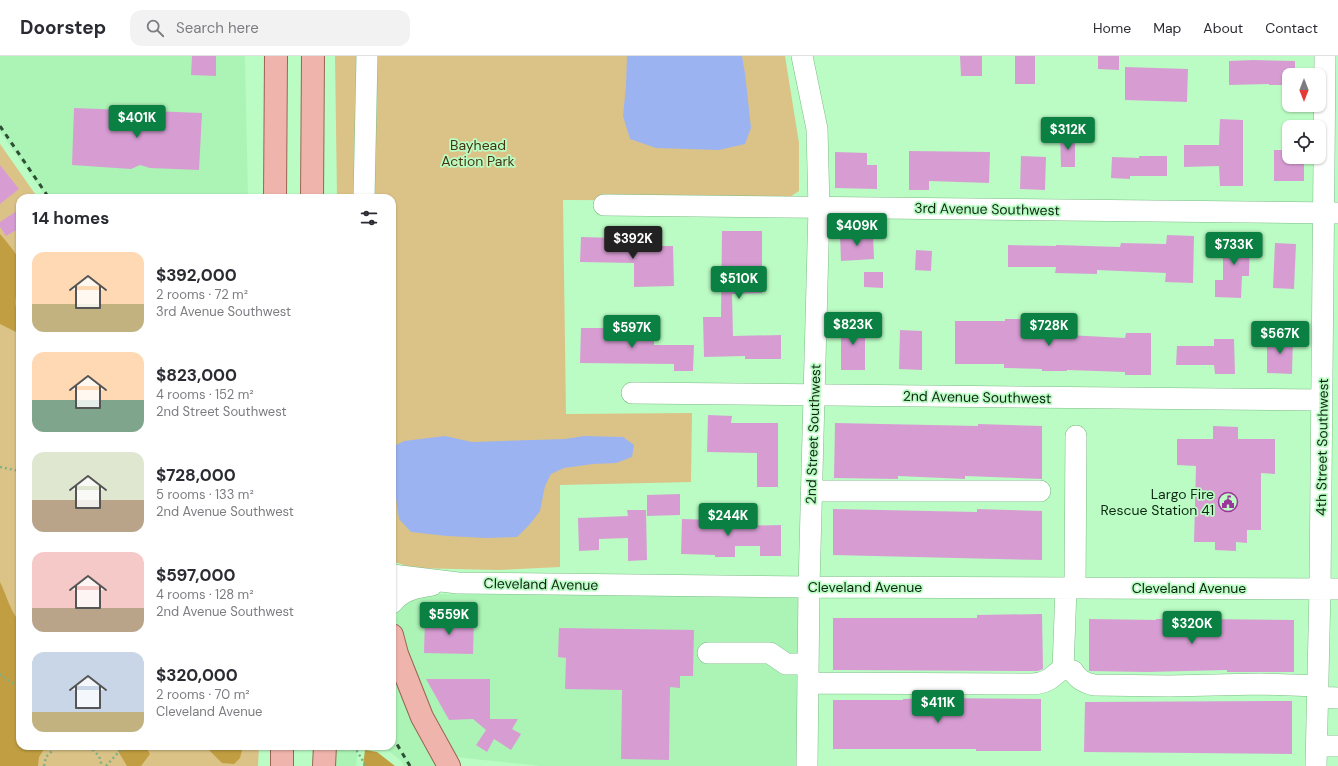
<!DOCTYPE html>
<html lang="en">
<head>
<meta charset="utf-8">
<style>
	:root { --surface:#fff; --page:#f2f2f3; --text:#2b2b33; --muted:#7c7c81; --line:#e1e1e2; --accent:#0b8043 }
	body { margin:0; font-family:"DM Sans",sans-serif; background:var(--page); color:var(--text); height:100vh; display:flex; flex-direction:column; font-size:15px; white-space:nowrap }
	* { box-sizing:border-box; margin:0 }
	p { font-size:13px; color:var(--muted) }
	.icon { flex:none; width:22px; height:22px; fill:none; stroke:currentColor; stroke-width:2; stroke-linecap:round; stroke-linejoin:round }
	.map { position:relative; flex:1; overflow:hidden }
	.panel { position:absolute; left:16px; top:138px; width:380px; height:556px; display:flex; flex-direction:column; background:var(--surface); border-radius:12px; box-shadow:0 1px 3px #0004 }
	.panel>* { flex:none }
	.needle { width:26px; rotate:180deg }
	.controls { position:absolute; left:1282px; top:12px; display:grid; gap:8px }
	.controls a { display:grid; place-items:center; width:44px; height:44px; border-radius:8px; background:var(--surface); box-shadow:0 1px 3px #0004; font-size:20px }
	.price { position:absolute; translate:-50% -34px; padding:0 9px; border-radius:4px; background:var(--accent); color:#fff; font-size:13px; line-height:26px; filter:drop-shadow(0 1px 2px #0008) }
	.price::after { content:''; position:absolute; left:50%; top:24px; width:12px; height:9px; margin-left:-6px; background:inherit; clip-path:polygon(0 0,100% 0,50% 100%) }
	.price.active { background:#222; color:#fff }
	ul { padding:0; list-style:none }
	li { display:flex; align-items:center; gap:12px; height:100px; padding:0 16px }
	li span { display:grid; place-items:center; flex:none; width:112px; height:80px; border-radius:12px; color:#555 }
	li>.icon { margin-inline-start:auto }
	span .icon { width:48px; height:48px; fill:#fffc; stroke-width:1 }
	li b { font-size:17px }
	h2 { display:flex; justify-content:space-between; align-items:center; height:48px; padding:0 16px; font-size:17px }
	header { display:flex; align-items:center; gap:24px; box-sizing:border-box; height:56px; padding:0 20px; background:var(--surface); border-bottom:1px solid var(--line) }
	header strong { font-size:19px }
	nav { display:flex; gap:22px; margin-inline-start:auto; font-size:14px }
	.search { width:280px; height:36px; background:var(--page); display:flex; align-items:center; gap:10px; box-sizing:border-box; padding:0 14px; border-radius:12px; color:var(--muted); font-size:15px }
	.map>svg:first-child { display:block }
</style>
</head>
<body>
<header>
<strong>Doorstep</strong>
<div class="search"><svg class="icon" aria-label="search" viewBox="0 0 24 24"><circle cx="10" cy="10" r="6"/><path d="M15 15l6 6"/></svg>Search here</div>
<nav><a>Home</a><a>Map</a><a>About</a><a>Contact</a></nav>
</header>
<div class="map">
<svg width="1338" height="710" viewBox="0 0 1338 710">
	<rect width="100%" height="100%" fill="#bbfcc4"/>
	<!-- built -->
	<path fill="#acf3b6" d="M0,0H245L248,142H47L0,76Z
		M431,538L801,541L799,710H541L455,701L429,657L405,594L396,565L398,553L407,545Z
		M392,607L440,710H404L401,705L383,690H392Z
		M333,690H361L358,693L356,710H333Z"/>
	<!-- green -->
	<path fill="#dbc387" d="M335,0H785L799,87V135L784,145L563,144L566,358L692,357L691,426L560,429V511L499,514L412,512L392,505V142H337Z
		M0,88L38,142H20V690H259L258,710H0Z"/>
	<!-- forest -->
	<path fill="#c09e41" d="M0,178C5,184 19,200 20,206C21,212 22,224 20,228C16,238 12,250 20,258V278L0,268Z
		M0,526C6,538 11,557 20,566V690H46L39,701L38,710H0Z
		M115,690H145L150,698L141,710H127Z
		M209,690H243L240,702L234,708L222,707L210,695Z
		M365,694L377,696L395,710H363Z"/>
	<!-- water -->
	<path fill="#9cb3f2" d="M627,0H742L745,17L751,72L745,88L719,94L656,92L630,83L623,60L626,30Z
		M445,380L472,386L565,383L584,380L623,381L634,389L632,401L616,407L593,408L564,412L551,418L545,430L540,455L530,468L517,481L486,482L447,480L411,476L399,463L394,428V390L404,385Z"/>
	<!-- building -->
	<path fill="#d79dd3" d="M192,0H216V20L191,19Z
		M960,0H982V20H961Z
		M1015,0H1035V28H1015Z
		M1098,0H1119V14L1098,13Z
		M1253,4L1295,5V19H1289V29H1269V28L1229,29V5Z
		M1125,11L1188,13L1187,46L1125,44Z
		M74,52L202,57L199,114L150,112L140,109L131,113L72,109Z
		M1220,63L1243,64V130H1220L1219,110L1184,111V89H1219Z
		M1060,78L1075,79V111H1061Z
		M1274,94H1289V101H1304V125H1274Z
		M909,95L990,96L989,127L929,125V134H909Z
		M835,96L867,97V109H877V133L835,132Z
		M1021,100L1046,101L1045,134L1020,133Z
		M1139,100H1167V120H1130V123L1111,122L1112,101L1139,102Z
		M0,109L19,133L0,148Z
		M20,153V172L6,180L0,171V166Z
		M722,175H762V237L732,238L733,280L781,279V303H745V300L704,301L703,261H721Z
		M873,178L874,203L841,205L840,179Z
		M1167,179L1194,180L1193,227L1165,226L1166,217L1097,214V218L1055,217L1056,211H1008V189L1056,190V189L1120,191L1121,187L1166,188Z
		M1223,180H1250L1249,220H1242L1241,242L1215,241V224H1223Z
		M581,181L615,182V190H673L674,230L634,231V207L580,206Z
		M1275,187L1296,188L1294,233L1273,232Z
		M916,194L932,195L931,215L915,214Z
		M864,216H883V232L864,231Z
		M1005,263H1067V279L1125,282L1126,277H1151V319H1125V316L1067,314V315H1042V313L1004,312V308H955V265H1005Z
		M841,267H865V314H841Z
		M581,272H613V275L654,276V289H694L693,315H674V308L580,307Z
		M900,274L922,275V314L899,313Z
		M1267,280H1293L1292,318L1267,317Z
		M1214,283H1234L1235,318H1215L1214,309H1176L1177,290H1214Z
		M708,359L732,360L731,367H778V431H757V397L707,396Z
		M835,367L978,370V368L1042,370V423L965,420V423L898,420V423L834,422Z
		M1213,370L1238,371V383H1275V418L1261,417V474H1247V487L1236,486V495L1215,494V486H1194L1196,410L1177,409V383H1213Z
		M680,438V459L647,460V439Z
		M833,453L977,456V453L1042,455V504L833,499Z
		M627,454H646L647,504L628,505V482L599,483V494L579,495L578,462L628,460Z
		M716,457H735V470L781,469V500H760V490H735V501H715V499L681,498L682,463L716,464Z
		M1042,558L1043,613L1038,615L833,614V562H977V559Z
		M425,562L474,564L473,598L424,597Z
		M1089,563L1156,564V563H1197L1294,564V616H1227V614L1147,616L1089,615Z
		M559,572L694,574L693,620H680V632L670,631L669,704L621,703L622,634L565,633L566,602L558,601Z
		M426,623H490V663H518L512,673L521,678L511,694L494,683L487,696L476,689L486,674L473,663L449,664Z
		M936,642L1041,643V695H976V693H833V644H903V643Z
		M1292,645V698L1084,696L1085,646Z"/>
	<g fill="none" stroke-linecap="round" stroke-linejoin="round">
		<!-- minor casing -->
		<g stroke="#7dbc87" stroke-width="22">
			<path id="minor" d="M802,0L817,73L819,152L809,531L807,710
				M364,142L367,0
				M604,149L1338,157
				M632,337L1322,344
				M811,435H1040
				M392,519L458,527L809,531L1338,533
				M1075,532L1076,380
				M392,547C402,534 417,531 432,529
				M708,597H770L786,608H808
				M1063,614L1066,532
				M808,627L1032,628C1038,628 1042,627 1048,624C1057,619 1060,609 1073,615C1078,624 1085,627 1094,629L1169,630L1260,628L1318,630
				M1318,641L1338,642
				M1317,690H1338
				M1316,710L1320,533L1325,0"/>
		</g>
		<!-- major casing -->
		<g stroke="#9a6353" stroke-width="24">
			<path id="major" d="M275,142L276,0
				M312,142L313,0
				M392,579L397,598L422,661L449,710
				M282,710V690
				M324,710L325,690"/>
		</g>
		<!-- path -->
		<path stroke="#7eb085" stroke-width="2.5" stroke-dasharray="2 3" stroke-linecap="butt" d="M0,411L20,415
			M0,618L20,632
			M89,690L99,700L102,710
			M354,690L366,710
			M44,710L46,701L57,690
			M106,710L124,690"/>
		<!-- minor -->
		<use href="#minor" stroke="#fff" stroke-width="21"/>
		<!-- major -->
		<use href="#major" stroke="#efb5ac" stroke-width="22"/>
		<!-- rail -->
		<path stroke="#2e4f34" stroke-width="3" stroke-dasharray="5 5" stroke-linecap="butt" d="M0,70L49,142
			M392,680L410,710"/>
	</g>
	<!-- icons -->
	<defs>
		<g id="civic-ring" transform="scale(1)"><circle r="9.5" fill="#bbfcc4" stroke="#9c369a" stroke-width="1.5"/><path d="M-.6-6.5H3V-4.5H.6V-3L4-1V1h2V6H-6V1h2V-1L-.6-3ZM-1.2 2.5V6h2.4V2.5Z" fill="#9c369a"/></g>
	</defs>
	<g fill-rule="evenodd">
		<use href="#civic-ring" x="1228" y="446"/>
	</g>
	<g text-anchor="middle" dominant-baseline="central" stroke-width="3.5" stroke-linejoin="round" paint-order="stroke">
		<!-- park labels -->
		<g font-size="14" fill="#45360f" stroke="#bbfcc4">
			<text x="478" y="89">Bayhead<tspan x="478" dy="16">Action Park</tspan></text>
		</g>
		<!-- street labels -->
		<g font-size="14" fill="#0e2713" stroke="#bbfcc4">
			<text transform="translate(987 153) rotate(1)">3rd Avenue Southwest</text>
			<text transform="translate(977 341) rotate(1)">2nd Avenue Southwest</text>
			<text transform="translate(813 378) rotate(-88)">2nd Street Southwest</text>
			<text transform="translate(1322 391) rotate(-89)">4th Street Southwest</text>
			<text transform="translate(541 528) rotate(1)">Cleveland Avenue</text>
			<text x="865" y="531">Cleveland Avenue</text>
			<text x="1189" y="532">Cleveland Avenue</text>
		</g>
		<!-- poi labels -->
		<g font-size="14" fill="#0e2713" stroke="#bbfcc4" text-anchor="end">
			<text x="1214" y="438">Largo Fire<tspan x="1214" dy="16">Rescue Station 41</tspan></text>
		</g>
	</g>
</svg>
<div class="controls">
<a><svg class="needle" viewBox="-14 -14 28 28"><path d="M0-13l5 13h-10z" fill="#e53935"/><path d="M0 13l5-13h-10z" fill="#7c7c81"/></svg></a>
<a><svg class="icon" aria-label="locate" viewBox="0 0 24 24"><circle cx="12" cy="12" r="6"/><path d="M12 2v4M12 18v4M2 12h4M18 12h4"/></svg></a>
</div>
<b class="price" style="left:137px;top:83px">$401K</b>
<b class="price" style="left:1068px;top:95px">$312K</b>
<b class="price" style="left:857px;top:191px">$409K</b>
<b class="price active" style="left:633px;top:204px">$392K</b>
<b class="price" style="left:1234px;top:210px">$733K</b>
<b class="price" style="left:739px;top:244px">$510K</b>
<b class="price" style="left:853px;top:290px">$823K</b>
<b class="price" style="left:1049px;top:291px">$728K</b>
<b class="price" style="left:632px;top:293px">$597K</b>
<b class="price" style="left:1280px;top:299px">$567K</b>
<b class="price" style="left:728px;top:481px">$244K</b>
<b class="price" style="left:449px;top:580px">$559K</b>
<b class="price" style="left:1192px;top:589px">$320K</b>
<b class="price" style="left:938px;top:668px">$411K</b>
<section class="panel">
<h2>14 homes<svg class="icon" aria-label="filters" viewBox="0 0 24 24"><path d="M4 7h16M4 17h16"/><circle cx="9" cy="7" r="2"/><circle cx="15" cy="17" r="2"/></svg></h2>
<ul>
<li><span style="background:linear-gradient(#ffd9b3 65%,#c2b280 0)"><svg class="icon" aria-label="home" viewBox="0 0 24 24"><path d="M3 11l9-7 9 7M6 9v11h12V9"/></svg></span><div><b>$392,000</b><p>2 rooms · 72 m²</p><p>3rd Avenue Southwest</p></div></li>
<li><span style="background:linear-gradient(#ffd9b3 60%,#7fa58c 0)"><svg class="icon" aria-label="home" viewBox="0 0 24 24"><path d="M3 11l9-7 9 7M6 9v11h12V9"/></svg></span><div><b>$823,000</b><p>4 rooms · 152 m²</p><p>2nd Street Southwest</p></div></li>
<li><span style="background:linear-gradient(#dfe7d0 60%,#b9a48a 0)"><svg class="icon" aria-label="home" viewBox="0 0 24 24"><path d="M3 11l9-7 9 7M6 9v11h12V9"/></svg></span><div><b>$728,000</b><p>5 rooms · 133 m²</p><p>2nd Avenue Southwest</p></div></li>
<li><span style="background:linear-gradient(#f6c9c9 70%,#b9a48a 0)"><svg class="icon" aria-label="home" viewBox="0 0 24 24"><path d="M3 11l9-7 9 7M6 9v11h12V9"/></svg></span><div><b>$597,000</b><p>4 rooms · 128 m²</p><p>2nd Avenue Southwest</p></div></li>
<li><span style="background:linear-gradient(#c9d6e8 75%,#c2b280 0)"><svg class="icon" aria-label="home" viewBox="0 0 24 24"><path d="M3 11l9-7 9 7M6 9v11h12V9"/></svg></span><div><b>$320,000</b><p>2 rooms · 70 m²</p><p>Cleveland Avenue</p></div></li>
</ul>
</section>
</div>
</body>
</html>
